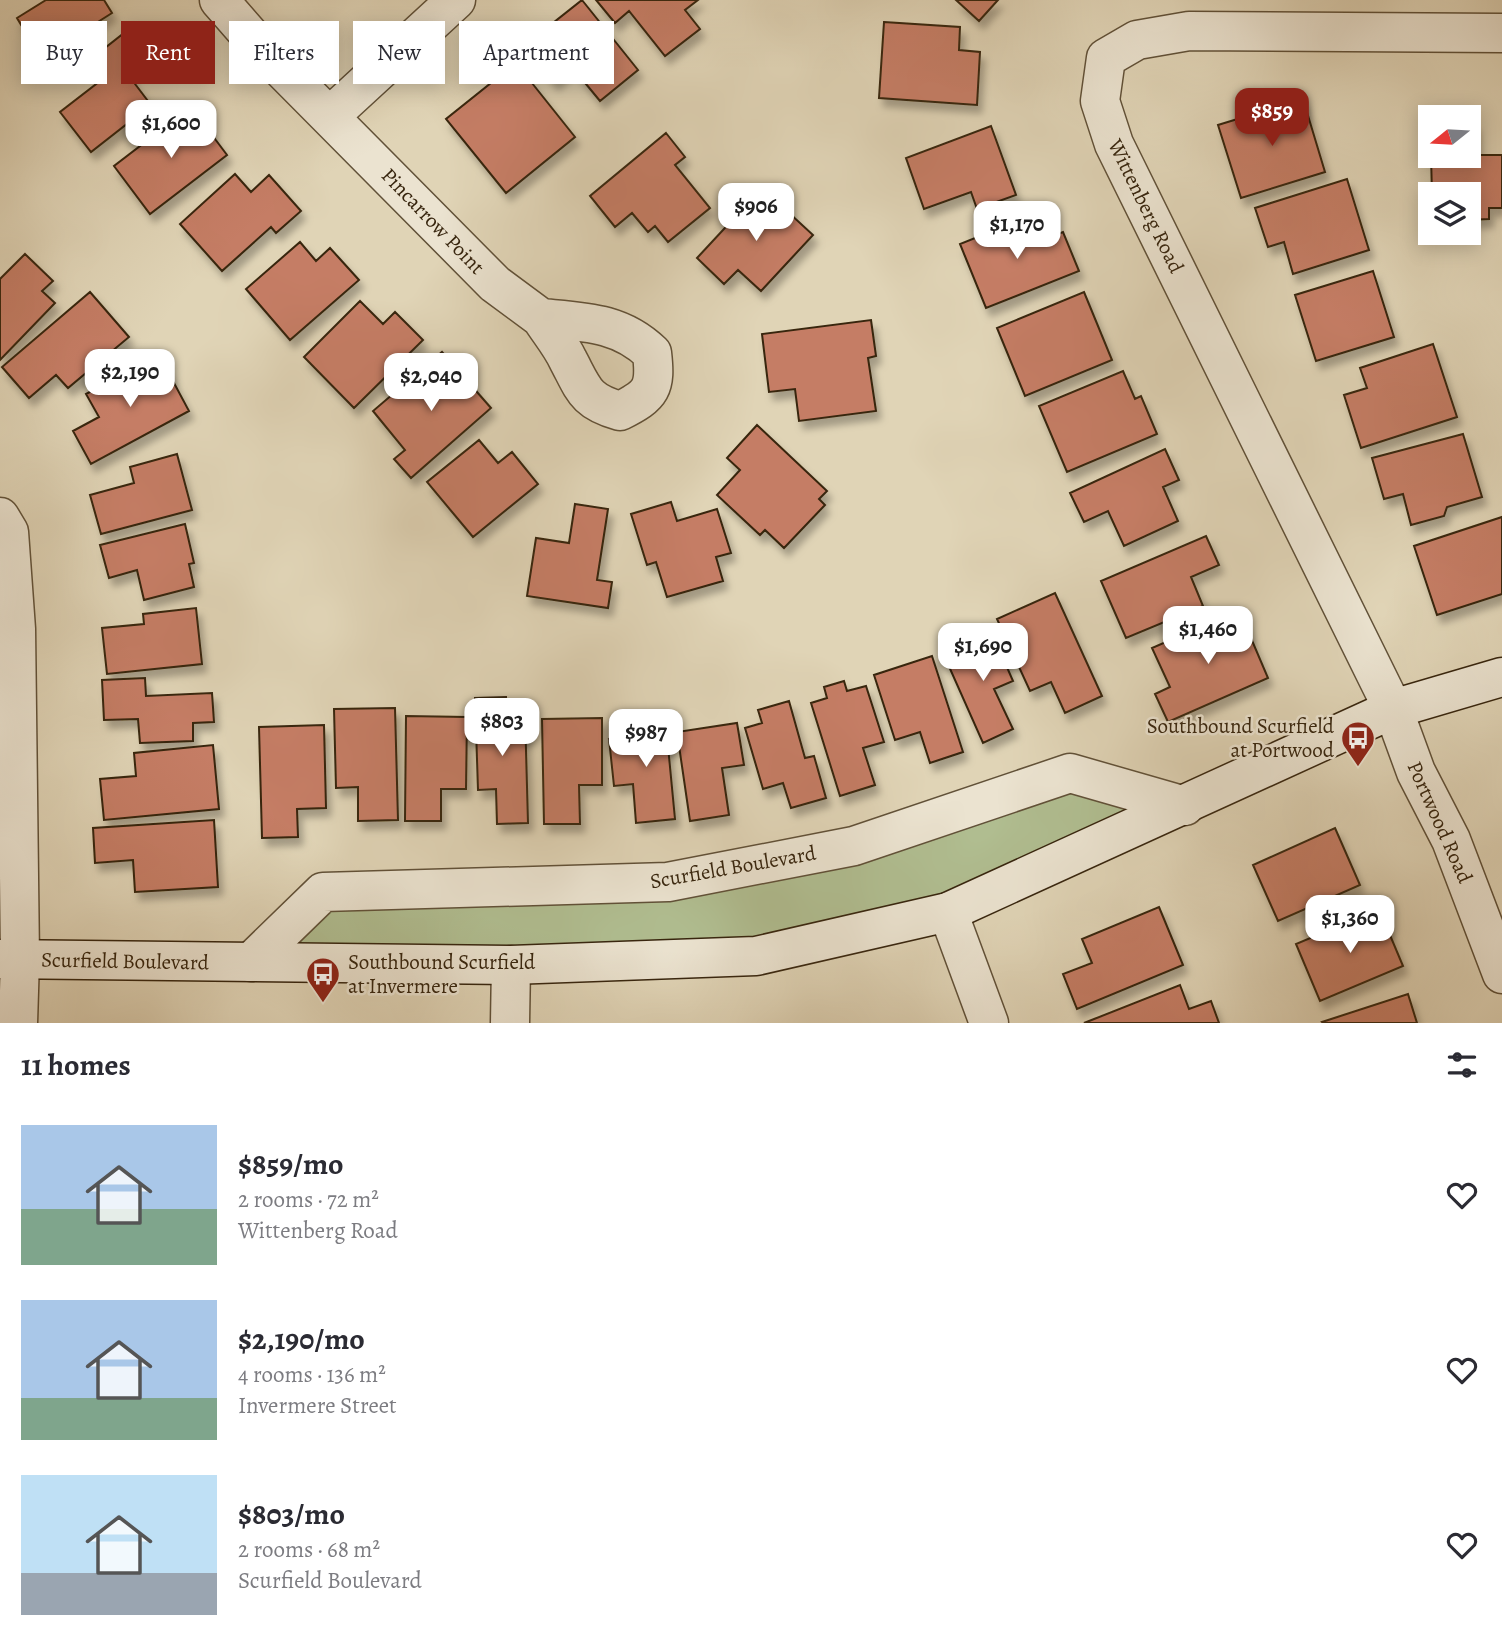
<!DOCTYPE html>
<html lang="en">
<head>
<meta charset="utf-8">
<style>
	:root { --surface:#fff; --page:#f2f2f3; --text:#2b2b33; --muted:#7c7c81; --accent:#8f2418 }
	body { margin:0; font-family:Alegreya,serif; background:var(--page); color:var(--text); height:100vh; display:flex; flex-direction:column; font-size:26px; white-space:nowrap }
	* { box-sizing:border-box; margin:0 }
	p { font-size:23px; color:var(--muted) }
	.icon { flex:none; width:38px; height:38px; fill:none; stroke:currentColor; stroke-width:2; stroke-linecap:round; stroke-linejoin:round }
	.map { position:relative; height:1023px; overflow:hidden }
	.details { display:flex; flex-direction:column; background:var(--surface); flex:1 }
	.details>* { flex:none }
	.guide { position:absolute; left:21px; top:21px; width:700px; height:63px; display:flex; gap:14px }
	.needle { width:46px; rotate:252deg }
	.buttons { position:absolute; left:1418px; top:105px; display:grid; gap:14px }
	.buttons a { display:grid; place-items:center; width:63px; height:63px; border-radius:0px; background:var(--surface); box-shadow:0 4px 18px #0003; font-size:35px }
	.price { position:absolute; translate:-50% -60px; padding:0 16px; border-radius:14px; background:#fff; color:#222; font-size:23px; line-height:46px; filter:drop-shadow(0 2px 4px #0008) }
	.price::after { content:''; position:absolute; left:50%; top:42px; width:21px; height:16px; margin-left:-10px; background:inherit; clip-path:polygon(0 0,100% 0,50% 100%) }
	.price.on { background:var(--accent); color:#fff }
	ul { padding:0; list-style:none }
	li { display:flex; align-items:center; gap:21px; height:175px; padding:0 21px }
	li span { display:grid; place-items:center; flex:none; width:196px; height:140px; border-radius:0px; color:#555 }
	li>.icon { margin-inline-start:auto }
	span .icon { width:84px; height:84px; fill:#fffc; stroke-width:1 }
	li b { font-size:30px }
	h2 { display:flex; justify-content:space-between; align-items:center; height:84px; padding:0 21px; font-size:30px }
	.chip { padding:0 24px; border-radius:0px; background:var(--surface); box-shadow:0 4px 18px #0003; font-size:24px; line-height:63px }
	.chip.on { background:var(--accent); color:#fff }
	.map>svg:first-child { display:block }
</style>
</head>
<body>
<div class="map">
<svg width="1502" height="1023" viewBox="0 0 1502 1023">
	<defs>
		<filter id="shadow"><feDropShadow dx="4.5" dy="8" stdDeviation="3.5" flood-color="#0004"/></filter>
	</defs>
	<rect width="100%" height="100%" fill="#e0d4b6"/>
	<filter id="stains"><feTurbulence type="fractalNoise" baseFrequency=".00286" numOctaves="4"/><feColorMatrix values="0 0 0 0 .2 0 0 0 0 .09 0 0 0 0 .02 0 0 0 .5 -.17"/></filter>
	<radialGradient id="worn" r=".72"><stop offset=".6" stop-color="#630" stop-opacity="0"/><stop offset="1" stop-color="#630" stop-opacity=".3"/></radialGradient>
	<!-- green -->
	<path fill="#b0bd90" stroke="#74714f" stroke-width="2" d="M1070,773L1185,806L948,912L756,956L251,962L323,892L668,882Z"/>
	<!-- building -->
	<path fill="#c57d65" stroke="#37250e" stroke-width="2" filter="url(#shadow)" d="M46,0H104L112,13L41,58L17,18Z
		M582,0L638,70L600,101L572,67L554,82L524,46Z
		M596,0H698L685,10L700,29L665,56L629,11L615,23Z
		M956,0H998L979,21Z
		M884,22L960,27L959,50L980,52L977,105L879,98Z
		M124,33L146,62L129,76L151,105L91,152L60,112L100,81L86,63Z
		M516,63L575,137L506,193L446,119Z
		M1303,99L1325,172L1241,198L1218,125Z
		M191,107L227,155L150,214L114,166Z
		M1468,124H1475L1476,155H1502V208H1489V219L1468,220V194H1432L1431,156H1468Z
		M991,126L1016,195L977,209L971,192L924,209L906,158Z
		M666,133L685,157L675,165L710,208L668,242L655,226L648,232L632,213L615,227L590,196Z
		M235,174L251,192L269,175L301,211L276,233L271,227L222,271L180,224Z
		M1347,179L1369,250L1293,274L1284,242L1268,247L1255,208Z
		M762,188L813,235L761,291L738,270L724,284L697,258Z
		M1030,216L1040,241L1063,232L1079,271L986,308L960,244Z
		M300,242L316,261L330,248L359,280L290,340L246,289Z
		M25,254L53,281L42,291L55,303L0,360V279Z
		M1373,271L1394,337L1316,361L1295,295Z
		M90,292L129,337L68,388L56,375L29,398L2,367Z
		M1084,292L1112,360L1025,396L997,328Z
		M360,301L383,324L395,312L423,340L354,408L304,357Z
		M871,320L876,356L868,358L876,411L799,421L795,389L769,392L762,334Z
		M1433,344L1457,417L1361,448L1344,395L1367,388L1360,368Z
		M442,352L491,408L411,478L394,459L405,450L373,411Z
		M159,355L189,411L91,464L73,431L99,417L86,394Z
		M1123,371L1135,399L1141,396L1157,434L1067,472L1039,406Z
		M757,425L827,491L819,499L825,505L784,548L765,530L760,535L717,495L740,470L727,458Z
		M1463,434L1482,497L1447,507L1444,516L1411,525L1403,494L1384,499L1372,458Z
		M479,440L498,463L512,452L538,484L473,537L427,482Z
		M1165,449L1179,480L1163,487L1178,521L1124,546L1108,511L1084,522L1070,493Z
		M177,454L192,510L101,534L90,495L134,483L130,467Z
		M671,502L677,521L717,509L731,553L716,557L723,581L667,597L656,562L647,565L631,514Z
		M575,504L608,509L597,580L612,582L608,608L527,596L536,538L569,543Z
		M1502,517V594L1437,615L1414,546Z
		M185,524L194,563L189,564L194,587L144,600L137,570L109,578L100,545Z
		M1206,536L1219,565L1191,577L1203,606L1126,638L1101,581Z
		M1055,593L1102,696L1065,713L1051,682L1030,691L997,619Z
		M196,608L202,664L107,674L102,628L144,624L143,614Z
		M1239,610L1268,678L1168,722L1155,694L1170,687L1152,648Z
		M989,626L1013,681L994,689L1013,729L983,743L947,662L971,652L964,637Z
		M932,656L963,752L930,763L920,732L895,740L874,675Z
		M145,678L146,696L212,693L214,722L193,723V741L140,743L138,719L104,720L102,680Z
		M844,681L847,691L866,686L884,742L863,748L875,785L840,796L811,703L827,698L824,687Z
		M506,697L507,715L525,714L528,823L497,824L496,789L478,790L475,698Z
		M789,701L805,758L814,756L826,798L791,808L783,783L763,789L745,728L762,723L758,710Z
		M395,708L398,820L358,821V787L336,788L334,709Z
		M665,715L675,819L636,823L633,784L614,786L609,739L638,736L636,718Z
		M406,716L467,717L466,789H441V821H405Z
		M602,718V785H579L580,824H544L542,719Z
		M737,723L744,765L722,768L729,815L690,821L677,732Z
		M324,725L326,808L297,809L298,837L262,838L259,727Z
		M213,745L219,809L104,820L100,779L136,776L134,753Z
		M214,820L218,887L135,892L133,860L95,863L93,828Z
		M1335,828L1360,885L1278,921L1253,865Z
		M1159,907L1183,965L1077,1009L1063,974L1092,963L1082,939Z
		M1379,909L1403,966L1320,1001L1296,944Z
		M1180,985L1189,1009L1211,1001L1219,1023H1084Z
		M1408,994L1417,1023H1323L1322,1022Z"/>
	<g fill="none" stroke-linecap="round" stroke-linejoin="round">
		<!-- street casing -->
		<g stroke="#615138" stroke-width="41">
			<path id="street" d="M219,0L260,47L495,284L541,318
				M1502,33L1189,31L1137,40L1106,58L1100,101L1114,144L1393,709L1416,772L1451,840L1502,974
				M330,116L456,0
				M541,318C584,322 620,322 652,353C656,388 652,395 620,411C585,401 584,390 568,360C561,345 550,332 541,318Z
				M0,517L9,532L16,629L20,959L18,1023
				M948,912L989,1023
				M251,962L323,892L668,882L854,846L1070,773L1185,806
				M510,1023L511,965"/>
		</g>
		<!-- secondary casing -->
		<g stroke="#37250e" stroke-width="41">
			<path id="secondary" d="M0,959L511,965L756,956L948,912L1393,709L1502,677"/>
		</g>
		<!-- street -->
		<use href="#street" stroke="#ebe3d0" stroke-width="38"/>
		<!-- secondary -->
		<use href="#secondary" stroke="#ebe3d0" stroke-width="38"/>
	</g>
	<!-- icons -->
	<defs>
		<g id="bus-pin" transform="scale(1.75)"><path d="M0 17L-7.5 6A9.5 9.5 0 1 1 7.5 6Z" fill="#8f2418" stroke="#ebe3d0"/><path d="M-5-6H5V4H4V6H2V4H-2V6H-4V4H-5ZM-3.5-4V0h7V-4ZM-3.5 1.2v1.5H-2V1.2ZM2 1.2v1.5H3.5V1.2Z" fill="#fff"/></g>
	</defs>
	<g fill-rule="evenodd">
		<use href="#bus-pin" x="1358" y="738"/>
		<use href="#bus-pin" x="323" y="974"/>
	</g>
	<g text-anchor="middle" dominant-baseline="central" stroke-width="5" stroke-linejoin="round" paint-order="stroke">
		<!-- street labels -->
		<g font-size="21" fill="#37250e" stroke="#ebe3d0">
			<text transform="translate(1146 206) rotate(64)">Wittenberg Road</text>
			<text transform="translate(433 221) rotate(46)">Pincarrow Point</text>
			<text transform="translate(1440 822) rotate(66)">Portwood Road</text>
			<text transform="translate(733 867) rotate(-10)">Scurfield Boulevard</text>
			<text transform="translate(125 961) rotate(1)">Scurfield Boulevard</text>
		</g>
		<!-- poi labels -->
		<g font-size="21" fill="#37250e" stroke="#ebe3d0" text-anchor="end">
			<text x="1334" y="726">Southbound Scurfield<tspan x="1334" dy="24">at Portwood</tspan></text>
			<text x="348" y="962" text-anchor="start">Southbound Scurfield<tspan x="348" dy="24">at Invermere</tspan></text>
		</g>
	</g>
	<rect width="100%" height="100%" filter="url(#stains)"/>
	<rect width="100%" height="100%" fill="url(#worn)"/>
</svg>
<div class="buttons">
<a><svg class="needle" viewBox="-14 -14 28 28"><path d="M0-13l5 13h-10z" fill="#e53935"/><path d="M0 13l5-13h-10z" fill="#7c7c81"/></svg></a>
<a><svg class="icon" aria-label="layers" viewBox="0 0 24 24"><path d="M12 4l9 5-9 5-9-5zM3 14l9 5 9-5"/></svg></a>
</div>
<b class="price on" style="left:1272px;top:148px">$859</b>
<b class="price" style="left:171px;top:160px">$1,600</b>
<b class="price" style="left:756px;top:243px">$906</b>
<b class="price" style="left:1017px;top:261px">$1,170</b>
<b class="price" style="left:130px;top:409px">$2,190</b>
<b class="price" style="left:431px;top:413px">$2,040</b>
<b class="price" style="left:1208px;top:666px">$1,460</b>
<b class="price" style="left:983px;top:683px">$1,690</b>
<b class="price" style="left:502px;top:758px">$803</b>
<b class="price" style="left:646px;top:769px">$987</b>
<b class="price" style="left:1350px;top:955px">$1,360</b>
<div class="guide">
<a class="chip">Buy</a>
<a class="chip on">Rent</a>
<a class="chip">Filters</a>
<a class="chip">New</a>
<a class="chip">Apartment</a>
</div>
</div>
<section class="details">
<h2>11 homes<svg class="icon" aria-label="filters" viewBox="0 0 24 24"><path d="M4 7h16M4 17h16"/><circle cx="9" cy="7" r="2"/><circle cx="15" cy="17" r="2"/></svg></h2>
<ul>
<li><span style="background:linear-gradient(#a9c7e8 60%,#7fa58c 0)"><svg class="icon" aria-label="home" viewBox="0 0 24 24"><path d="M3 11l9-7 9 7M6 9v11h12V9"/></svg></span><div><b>$859/mo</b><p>2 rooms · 72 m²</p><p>Wittenberg Road</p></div><svg class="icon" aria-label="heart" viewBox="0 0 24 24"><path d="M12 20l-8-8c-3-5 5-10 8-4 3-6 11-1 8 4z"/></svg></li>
<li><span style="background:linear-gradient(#a9c7e8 70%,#7fa58c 0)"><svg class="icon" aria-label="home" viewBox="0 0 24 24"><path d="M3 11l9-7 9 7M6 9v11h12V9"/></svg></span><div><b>$2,190/mo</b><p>4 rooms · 136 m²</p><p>Invermere Street</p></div><svg class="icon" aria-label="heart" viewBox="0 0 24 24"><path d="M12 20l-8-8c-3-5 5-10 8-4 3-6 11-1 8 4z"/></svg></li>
<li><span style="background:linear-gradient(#bfe0f5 70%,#9aa5b1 0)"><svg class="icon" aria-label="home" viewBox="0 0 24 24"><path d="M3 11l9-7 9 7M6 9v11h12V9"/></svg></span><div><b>$803/mo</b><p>2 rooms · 68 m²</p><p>Scurfield Boulevard</p></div><svg class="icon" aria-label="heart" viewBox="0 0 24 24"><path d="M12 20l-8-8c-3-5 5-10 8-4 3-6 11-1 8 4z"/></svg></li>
</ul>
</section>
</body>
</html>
